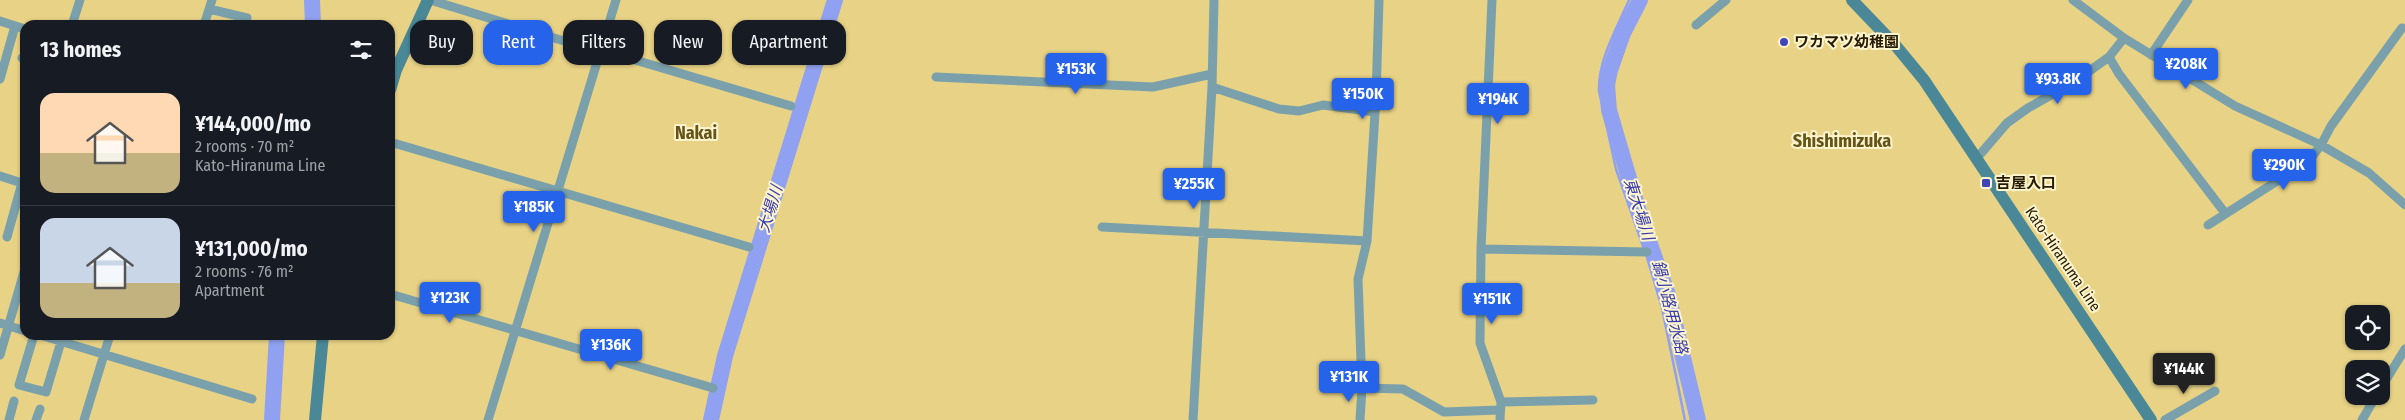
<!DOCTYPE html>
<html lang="en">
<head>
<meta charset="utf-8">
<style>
	:root { --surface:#171b24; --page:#20242c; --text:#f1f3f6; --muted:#9ea1a6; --line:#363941; --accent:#2563eb }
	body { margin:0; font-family:"Fira Sans Condensed","Noto Sans JP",sans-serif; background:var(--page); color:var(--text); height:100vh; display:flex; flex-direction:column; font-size:19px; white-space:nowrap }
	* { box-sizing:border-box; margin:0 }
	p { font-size:16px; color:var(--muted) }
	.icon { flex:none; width:28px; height:28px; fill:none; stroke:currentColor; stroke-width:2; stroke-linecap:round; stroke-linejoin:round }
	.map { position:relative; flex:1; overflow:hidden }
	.details { position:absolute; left:20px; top:20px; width:375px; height:320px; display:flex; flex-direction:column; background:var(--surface); border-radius:15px; box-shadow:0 1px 4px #0004 }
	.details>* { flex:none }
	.guide { position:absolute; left:410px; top:20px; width:475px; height:45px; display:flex; gap:10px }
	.controls { position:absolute; left:2345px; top:305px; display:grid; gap:10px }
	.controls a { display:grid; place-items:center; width:45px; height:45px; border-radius:10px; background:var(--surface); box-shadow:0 1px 4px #0004; font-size:25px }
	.price { position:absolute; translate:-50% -42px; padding:0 11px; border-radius:5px; background:var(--accent); color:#fff; font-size:16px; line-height:32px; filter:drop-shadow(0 1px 2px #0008) }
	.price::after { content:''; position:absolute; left:50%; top:30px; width:15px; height:11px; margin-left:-8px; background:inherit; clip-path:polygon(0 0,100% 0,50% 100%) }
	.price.on { background:#222; color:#fff }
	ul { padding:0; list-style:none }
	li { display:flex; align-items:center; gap:15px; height:125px; padding:0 20px }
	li+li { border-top:1px solid var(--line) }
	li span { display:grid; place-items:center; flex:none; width:140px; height:100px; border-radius:15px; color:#555 }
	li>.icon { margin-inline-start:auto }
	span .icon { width:60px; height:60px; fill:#fffc; stroke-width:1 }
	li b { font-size:21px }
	h2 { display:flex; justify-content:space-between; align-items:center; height:60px; padding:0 20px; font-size:21px }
	.tag { padding:0 18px; border-radius:15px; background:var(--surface); box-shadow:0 1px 4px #0004; font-size:18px; line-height:45px }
	.tag.on { background:var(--accent); color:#fff }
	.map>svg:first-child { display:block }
</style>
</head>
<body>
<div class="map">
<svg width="2405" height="420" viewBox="0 0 2405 420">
	<rect width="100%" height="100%" fill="#e8d285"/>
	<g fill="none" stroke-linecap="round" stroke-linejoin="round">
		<!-- stream -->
		<path stroke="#90a1f1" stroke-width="2.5" d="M1629,0C1617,28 1598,60 1599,91L1616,169L1644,249
			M1646,254L1662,308L1685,420"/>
		<!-- river -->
		<path stroke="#90a1f1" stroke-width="16" d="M312,0L313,25
			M1640,0L1623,33L1610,70L1607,85L1609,110L1640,216L1668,295L1698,420
			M272,420L277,335
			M711,420L725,356L835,0"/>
		<!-- street -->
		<path stroke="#7aa1ab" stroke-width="9" d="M430,0L600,52
			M1492,0L1481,249L1480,343L1501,402L1500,420
			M2073,0L2124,38L2235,106L2321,145L2369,173L2405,205
			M209,9L247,18L246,25
			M0,21L25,29
			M72,25L80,0
			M204,25L212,0
			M1696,25L1726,0
			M601,50L791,106
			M2151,55L2188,0
			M2109,57L2119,74L2225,213
			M22,58L25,59
			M936,77L1153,87L1212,74
			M0,79L15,26
			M1212,87L1279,109L1299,111L1323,105L1375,112
			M390,142L749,247
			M1977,158L2007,123L2028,108L2074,82L2109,57L2124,38
			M0,176L25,184
			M2208,225L2285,176L2301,171L2321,145L2331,126L2402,28
			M1102,227L1367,241
			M7,237L22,183
			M1481,249L1647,252
			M390,294L713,388
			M0,323L25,331
			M34,335L19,385L46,392L63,335
			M40,335L252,399
			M0,355L24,272
			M1362,388L1403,389L1444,412L1500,410
			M2381,388L2405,349
			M1501,402L1593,400
			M9,420L14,401
			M36,420L40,409
			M84,420L110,335
			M488,420L616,0
			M1193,420L1212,87L1214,0
			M1360,420L1362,388L1358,279L1367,241L1376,97L1379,0
			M2165,420L2215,391
			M2362,420L2376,396"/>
		<!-- secondary -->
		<path stroke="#4a8897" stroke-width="12" d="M1852,0L1896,46L1924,80L2151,420
			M390,90L396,70L428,0
			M315,420L323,335"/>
	</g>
	<!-- markers -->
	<g fill="#3e45b9" stroke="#fef4ce" stroke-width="2">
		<circle cx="1784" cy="42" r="5"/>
		<rect x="1981" y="178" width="10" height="10" rx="2.5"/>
	</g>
	<g text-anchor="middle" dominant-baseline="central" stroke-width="4" stroke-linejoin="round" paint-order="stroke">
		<!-- poi labels -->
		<g font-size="15" font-weight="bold" fill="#241b00" stroke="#fef4ce" text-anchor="start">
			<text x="1794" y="42">ワカマツ幼稚園</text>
			<text x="1996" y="183">吉屋入口</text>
		</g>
		<!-- street labels -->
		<g font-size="15" fill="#241b00" stroke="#fef4ce">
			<text transform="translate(2063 259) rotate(56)">Kato-Hiranuma Line</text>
		</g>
		<!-- water labels -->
		<g font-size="16" font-style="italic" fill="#363bad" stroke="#fef4ce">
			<text transform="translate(770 209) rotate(-73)">大場川</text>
			<text transform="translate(1639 209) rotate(72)">東大場川</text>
			<text transform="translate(1670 307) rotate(75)">鍋小路用水路</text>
		</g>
		<!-- quarter labels -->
		<g font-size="18" font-weight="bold" fill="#645418" stroke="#fef4ce">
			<text x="696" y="133">Nakai</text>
			<text x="1842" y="141">Shishimizuka</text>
		</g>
	</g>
</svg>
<div class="controls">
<a><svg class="icon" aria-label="locate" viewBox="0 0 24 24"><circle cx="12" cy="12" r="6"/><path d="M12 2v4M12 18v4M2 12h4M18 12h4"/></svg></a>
<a><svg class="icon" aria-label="layers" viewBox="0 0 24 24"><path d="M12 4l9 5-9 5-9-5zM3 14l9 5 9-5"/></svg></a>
</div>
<b class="price" style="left:2186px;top:90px">¥208K</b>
<b class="price" style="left:1076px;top:95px">¥153K</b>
<b class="price" style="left:2058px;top:105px">¥93.8K</b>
<b class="price" style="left:1363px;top:120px">¥150K</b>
<b class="price" style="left:1498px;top:125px">¥194K</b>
<b class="price" style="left:2284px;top:191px">¥290K</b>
<b class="price" style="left:1194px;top:210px">¥255K</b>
<b class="price" style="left:534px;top:233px">¥185K</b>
<b class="price" style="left:450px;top:324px">¥123K</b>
<b class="price" style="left:1492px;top:325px">¥151K</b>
<b class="price" style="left:611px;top:371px">¥136K</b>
<b class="price on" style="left:2184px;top:395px">¥144K</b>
<b class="price" style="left:1349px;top:403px">¥131K</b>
<div class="guide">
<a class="tag">Buy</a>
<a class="tag on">Rent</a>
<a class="tag">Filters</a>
<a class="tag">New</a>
<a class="tag">Apartment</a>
</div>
<section class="details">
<h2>13 homes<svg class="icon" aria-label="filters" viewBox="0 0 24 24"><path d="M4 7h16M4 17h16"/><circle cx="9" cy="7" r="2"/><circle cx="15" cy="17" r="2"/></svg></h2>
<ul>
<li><span style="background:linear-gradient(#ffd9b3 60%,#c2b280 0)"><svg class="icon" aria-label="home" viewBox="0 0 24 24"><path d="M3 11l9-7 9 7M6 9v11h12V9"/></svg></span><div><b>¥144,000/mo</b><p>2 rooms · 70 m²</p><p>Kato-Hiranuma Line</p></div></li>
<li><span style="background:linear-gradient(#c9d6e8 65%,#c2b280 0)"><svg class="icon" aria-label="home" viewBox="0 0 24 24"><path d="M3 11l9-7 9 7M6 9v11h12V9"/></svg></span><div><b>¥131,000/mo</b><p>2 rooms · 76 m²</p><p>Apartment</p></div></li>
</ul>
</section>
</div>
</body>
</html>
